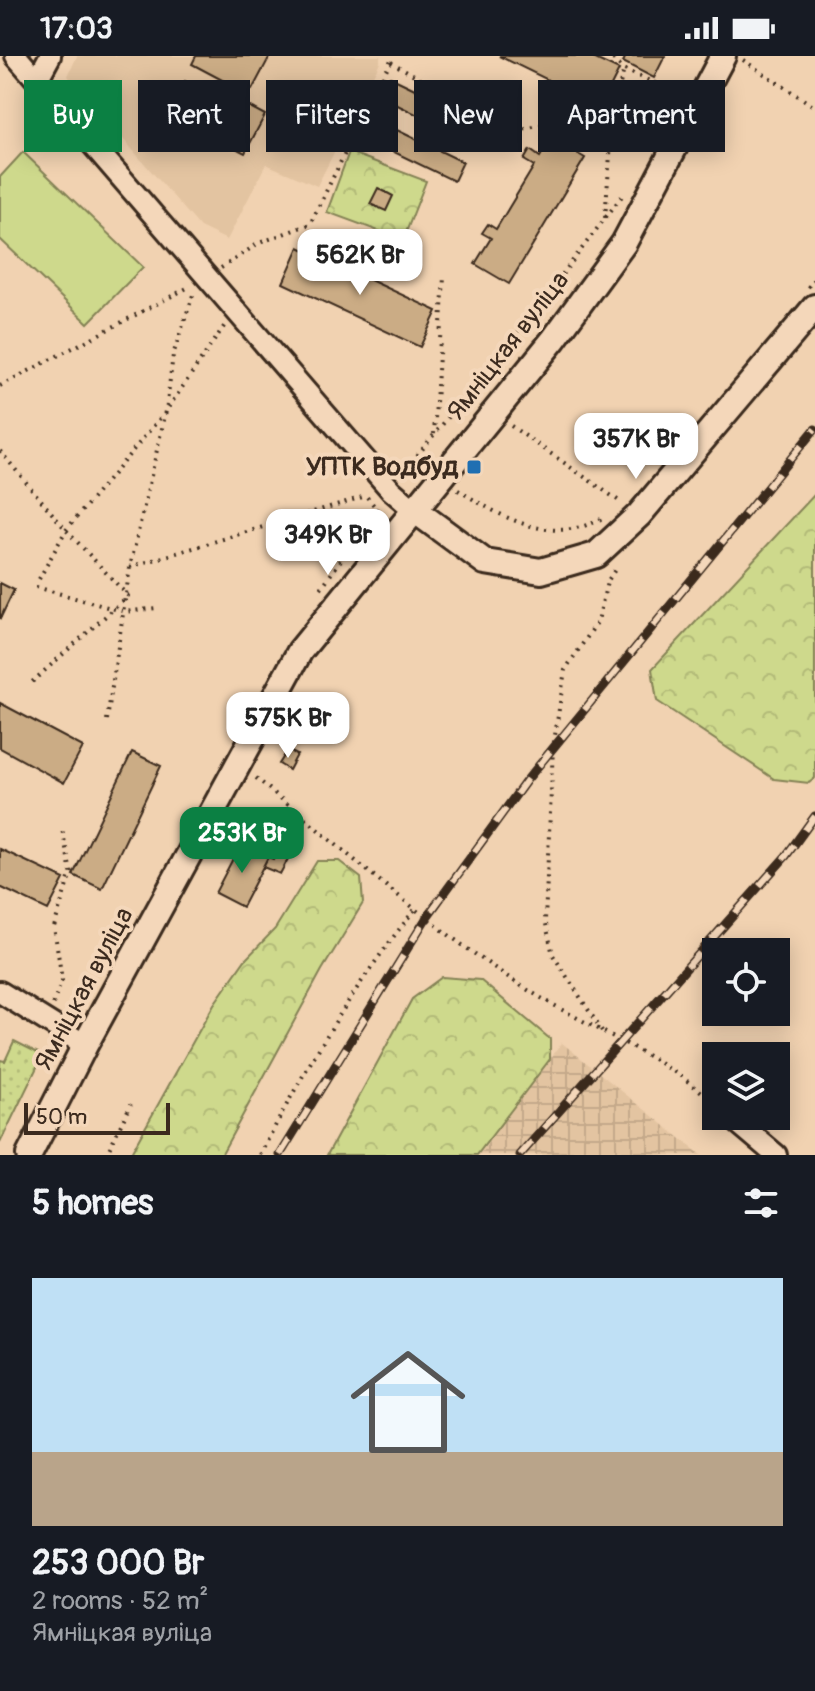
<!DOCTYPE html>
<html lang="en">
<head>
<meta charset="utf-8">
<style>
	:root { --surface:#171b24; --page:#242831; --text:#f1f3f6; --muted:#9ea1a6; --accent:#0b8043 }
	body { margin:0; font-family:Pangolin,sans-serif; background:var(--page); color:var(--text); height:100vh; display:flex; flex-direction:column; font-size:30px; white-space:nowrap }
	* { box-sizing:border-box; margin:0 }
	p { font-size:26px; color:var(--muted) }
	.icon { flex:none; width:44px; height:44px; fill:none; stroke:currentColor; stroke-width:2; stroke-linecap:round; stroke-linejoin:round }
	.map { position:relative; height:1099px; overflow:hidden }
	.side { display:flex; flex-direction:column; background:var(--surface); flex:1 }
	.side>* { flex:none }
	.guide { position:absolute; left:24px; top:24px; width:768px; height:72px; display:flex; gap:16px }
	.fabs { position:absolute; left:702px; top:882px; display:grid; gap:16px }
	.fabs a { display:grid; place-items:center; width:88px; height:88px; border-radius:0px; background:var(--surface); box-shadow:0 4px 20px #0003; font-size:40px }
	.scale { position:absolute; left:24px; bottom:20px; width:146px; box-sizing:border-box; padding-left:8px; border:4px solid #3b2a1e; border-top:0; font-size:22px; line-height:28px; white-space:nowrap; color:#3b2a1e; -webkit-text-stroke:6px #f4d7ba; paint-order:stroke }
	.price { position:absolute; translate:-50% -68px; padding:0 18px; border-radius:16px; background:#fff; color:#222; font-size:26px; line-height:52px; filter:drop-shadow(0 2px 4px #0008) }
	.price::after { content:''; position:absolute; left:50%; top:48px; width:24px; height:18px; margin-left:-12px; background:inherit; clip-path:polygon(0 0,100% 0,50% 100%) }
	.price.active { background:var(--accent); color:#fff }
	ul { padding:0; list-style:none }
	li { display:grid; align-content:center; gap:16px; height:424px; padding:0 32px }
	li span { display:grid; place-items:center; height:248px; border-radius:0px; color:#555 }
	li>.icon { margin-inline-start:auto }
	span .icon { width:144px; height:144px; fill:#fffc; stroke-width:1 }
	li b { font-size:34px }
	h2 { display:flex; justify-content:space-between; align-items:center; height:96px; padding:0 32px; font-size:34px }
	.pill { padding:0 28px; border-radius:0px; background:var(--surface); box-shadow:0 4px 20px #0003; font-size:28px; line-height:72px }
	.pill.active { background:var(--accent); color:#fff }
	.status { display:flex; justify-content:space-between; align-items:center; height:56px; padding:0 40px; background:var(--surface); direction:ltr }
	.status svg { height:22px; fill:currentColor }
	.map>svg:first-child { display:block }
</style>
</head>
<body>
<div class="status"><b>17:03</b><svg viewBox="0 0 49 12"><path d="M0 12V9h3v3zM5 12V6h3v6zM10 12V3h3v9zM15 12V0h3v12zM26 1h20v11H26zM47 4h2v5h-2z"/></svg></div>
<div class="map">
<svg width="815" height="1099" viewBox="0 0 815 1099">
	<defs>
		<pattern id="industrial-grid" width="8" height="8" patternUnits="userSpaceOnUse" patternTransform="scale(2)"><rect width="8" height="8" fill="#e3c4a1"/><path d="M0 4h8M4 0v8" fill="none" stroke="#c4a98a"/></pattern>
		<pattern id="grass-dots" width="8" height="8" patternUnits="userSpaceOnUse" patternTransform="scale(2)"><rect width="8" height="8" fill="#ced98c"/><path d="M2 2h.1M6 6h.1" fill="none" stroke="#b2ba78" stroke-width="1.8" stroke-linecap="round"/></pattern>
		<pattern id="forest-crowns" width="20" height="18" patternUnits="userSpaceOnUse" patternTransform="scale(2)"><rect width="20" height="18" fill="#ced98c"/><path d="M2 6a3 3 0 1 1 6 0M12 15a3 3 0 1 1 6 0" fill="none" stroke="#b2ba78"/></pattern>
	</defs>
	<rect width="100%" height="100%" fill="#f1d2b1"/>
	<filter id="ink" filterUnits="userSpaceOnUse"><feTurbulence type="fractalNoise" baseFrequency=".0125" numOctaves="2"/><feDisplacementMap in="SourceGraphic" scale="16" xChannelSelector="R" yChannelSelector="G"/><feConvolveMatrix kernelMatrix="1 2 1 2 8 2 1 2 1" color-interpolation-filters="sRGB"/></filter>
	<g filter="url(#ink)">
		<!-- built -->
		<path fill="#e3c4a1" d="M77,0H380V6L317,130L266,108L227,184L200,171L68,20Z"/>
		<!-- industrial -->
		<path fill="url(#industrial-grid)" d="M562,987L701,1099H479Z"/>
		<!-- grass -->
		<path fill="url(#grass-dots)" stroke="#848255" stroke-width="2" d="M14,985L38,997L40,1005L0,1087V1004L5,1005Z"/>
		<!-- forest -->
		<path fill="url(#forest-crowns)" stroke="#848255" stroke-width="2" d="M349,96L426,125L403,184L327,156Z
			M815,438V722L809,727L774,723L657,645L652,613Z
			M317,805H339L361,822L363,847L322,914L221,1099H130L214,948L245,904L275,873Z
			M442,921L480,924L550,983V1003L477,1099H327L412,943Z"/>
		<!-- pitch -->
		<path fill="#ced98c" stroke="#848255" stroke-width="2" d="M23,96L143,211L88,267L0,183V121Z"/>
		<!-- building -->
		<path fill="#cbac85" stroke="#3b2a1e" stroke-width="2" d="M196,0H270L252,34L240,28L233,42L265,59L245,97L168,58L185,25L218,42L226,26L192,8Z
			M499,0H589L619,14L601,50Z
			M626,0H665L654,22L623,6Z
			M390,21L475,62L465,82L381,41Z
			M370,61L463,106L454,125L361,80Z
			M551,82L585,102L509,228L475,208L491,182L482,177L488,168L496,173L534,110L524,104L530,94L540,101Z
			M378,132L393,140L386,155L370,148Z
			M299,191L437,255L420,291L283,227Z
			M0,527L14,534L0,563Z
			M0,647L83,691L64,727L0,692Z
			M288,694L297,699L289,714L279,708Z
			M132,696L161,710L102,833L73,819Z
			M241,787L268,801L242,851L215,837Z
			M0,793L64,823L48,854L0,831Z
			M276,797L288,803L280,818L263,811L268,801L273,803Z"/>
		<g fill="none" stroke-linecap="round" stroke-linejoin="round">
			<!-- minor casing -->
			<g stroke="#3b2a1e" stroke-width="26">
				<path id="minor" d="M16,0L391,434L413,453
					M37,24L50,0
					M0,936L85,989
					M737,1066L776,1099"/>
			</g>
			<!-- major casing -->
			<g stroke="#3b2a1e" stroke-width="30">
				<path id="major" d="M413,453L485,506L541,515L596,499L639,459L815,251
					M29,1099L85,989L300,595L554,283L624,187L723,0"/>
			</g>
			<!-- path -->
			<path stroke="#3b2a1e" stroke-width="4" stroke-dasharray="2 6" stroke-linecap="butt" d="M613,3L624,14L681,38
				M743,4L815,51
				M391,6L515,76L614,49
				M605,162L614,49L624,14
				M221,212L259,187L310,168L393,0
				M808,231L815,223
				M0,330L189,231
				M511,370L622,447
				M434,378L444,221
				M0,395L66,474L128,540L32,626
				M402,418L526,266L625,136
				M458,434C502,461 549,490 601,463
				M130,511L366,440L377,453
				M39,523L66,474L166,355L225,269
				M36,531L125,556L157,552
				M321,532L381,448
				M107,664L130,511L166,355L173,299L194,236
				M256,722C340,791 423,865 514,925C580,969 657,995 716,1048
				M53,948L62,924L54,871L71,816L62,773
				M602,975L553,899L545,864L553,692L565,614L598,565L607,526L616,512
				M106,1099L131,1048
				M260,1099C305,1012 354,929 416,852"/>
			<!-- minor -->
			<use href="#minor" stroke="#f4d7ba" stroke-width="20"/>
			<!-- major -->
			<use href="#major" stroke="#f4d7ba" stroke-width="24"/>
			<!-- rail casing -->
			<g stroke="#3b2a1e" stroke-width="9">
				<path id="rail" d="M280,1099L427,861L526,725L815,373
					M520,1099L786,800L815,760"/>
			</g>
			<!-- rail -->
			<use href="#rail" stroke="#f4d7ba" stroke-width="6" stroke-dasharray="18" stroke-linecap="butt"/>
		</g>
	</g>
	<!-- markers -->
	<rect fill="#1f6fb2" stroke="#f4d7ba" stroke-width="3" x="466" y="403" width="16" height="16" rx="4"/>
	<g text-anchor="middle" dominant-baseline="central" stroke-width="8" stroke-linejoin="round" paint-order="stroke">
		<!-- street labels -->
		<g font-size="26" fill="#3b2a1e" stroke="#f4d7ba">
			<text transform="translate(508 290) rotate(-52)">Ямніцкая вуліца</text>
			<text transform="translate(84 933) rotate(-62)">Ямніцкая вуліца</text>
		</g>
		<!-- poi labels -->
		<g font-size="26" font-weight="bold" fill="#3b2a1e" stroke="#f4d7ba" text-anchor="end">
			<text x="458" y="411">УПТК Водбуд</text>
		</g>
	</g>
</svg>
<div class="fabs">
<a><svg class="icon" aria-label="locate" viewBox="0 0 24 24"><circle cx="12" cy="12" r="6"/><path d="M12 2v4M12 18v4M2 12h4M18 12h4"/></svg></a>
<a><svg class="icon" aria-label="layers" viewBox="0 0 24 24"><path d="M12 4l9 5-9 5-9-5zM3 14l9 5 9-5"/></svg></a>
</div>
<div class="scale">50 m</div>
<b class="price" style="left:360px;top:241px">562K Br</b>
<b class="price" style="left:636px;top:425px">357K Br</b>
<b class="price" style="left:328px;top:521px">349K Br</b>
<b class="price" style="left:288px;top:704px">575K Br</b>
<b class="price active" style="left:242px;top:819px">253K Br</b>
<div class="guide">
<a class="pill active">Buy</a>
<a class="pill">Rent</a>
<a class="pill">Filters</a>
<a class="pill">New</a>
<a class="pill">Apartment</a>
</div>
</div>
<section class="side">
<h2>5 homes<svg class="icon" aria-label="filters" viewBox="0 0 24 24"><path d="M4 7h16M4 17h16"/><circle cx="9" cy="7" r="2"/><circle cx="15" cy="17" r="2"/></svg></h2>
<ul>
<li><span style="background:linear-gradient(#bfe0f5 70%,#b9a48a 0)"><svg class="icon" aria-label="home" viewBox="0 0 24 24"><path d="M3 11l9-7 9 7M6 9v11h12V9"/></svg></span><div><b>253 000 Br</b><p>2 rooms · 52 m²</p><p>Ямніцкая вуліца</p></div></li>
</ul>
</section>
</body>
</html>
